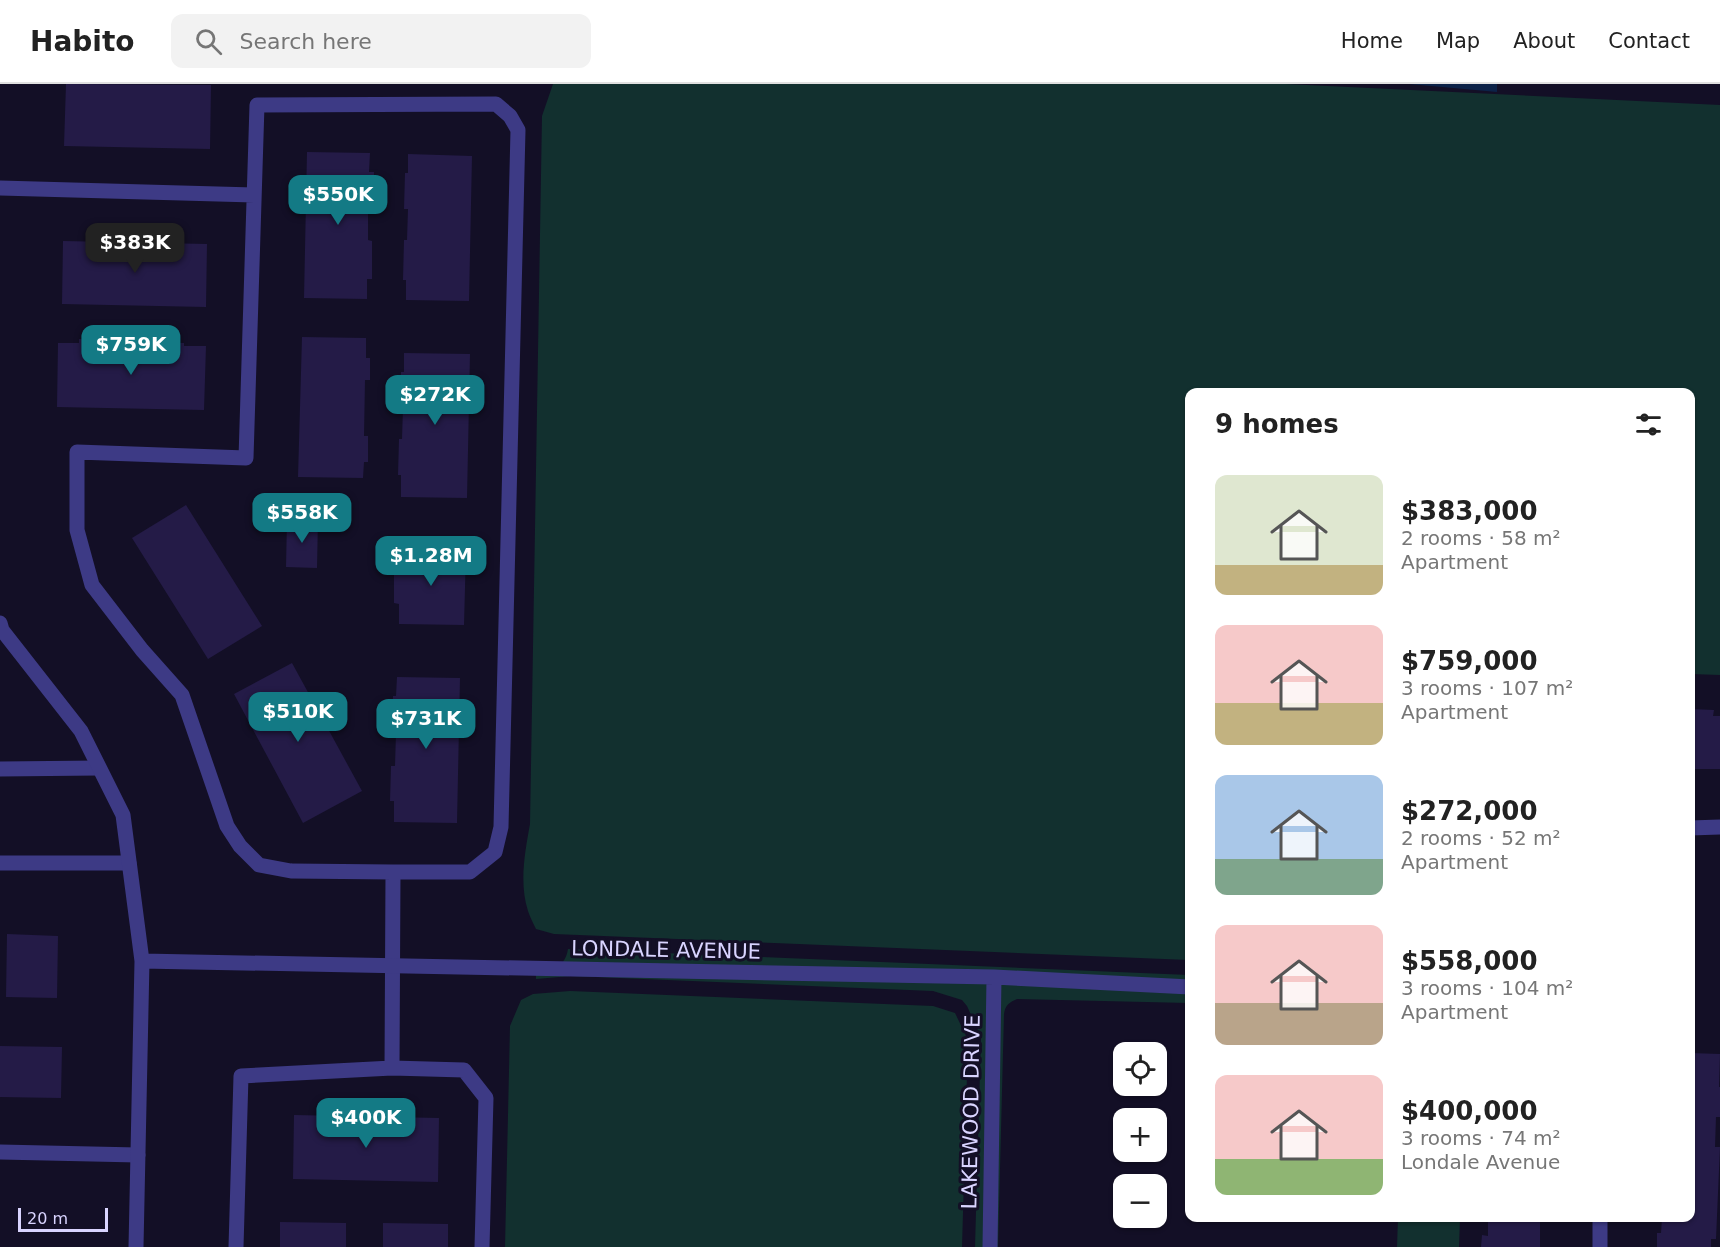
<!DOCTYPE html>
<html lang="en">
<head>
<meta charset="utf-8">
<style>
	:root { --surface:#fff; --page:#f2f2f2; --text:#222; --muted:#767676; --line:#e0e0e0; --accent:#137a85 }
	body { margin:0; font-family:"DejaVu Sans",sans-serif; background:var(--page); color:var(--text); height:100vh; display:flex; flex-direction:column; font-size:22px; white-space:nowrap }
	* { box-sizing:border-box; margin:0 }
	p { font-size:20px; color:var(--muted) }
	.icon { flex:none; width:33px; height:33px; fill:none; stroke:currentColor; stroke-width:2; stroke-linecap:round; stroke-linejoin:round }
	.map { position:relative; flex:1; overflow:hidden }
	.side { position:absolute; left:1185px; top:304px; width:510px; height:834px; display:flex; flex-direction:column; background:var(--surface); border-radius:12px; box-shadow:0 2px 4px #0004 }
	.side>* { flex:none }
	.fabs { position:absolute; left:1113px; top:958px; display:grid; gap:12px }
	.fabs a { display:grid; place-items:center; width:54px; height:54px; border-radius:12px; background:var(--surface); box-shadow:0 2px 4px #0004; font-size:30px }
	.scale { position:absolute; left:18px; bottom:15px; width:90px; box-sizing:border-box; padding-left:6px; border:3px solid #d9d4ff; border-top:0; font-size:16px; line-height:21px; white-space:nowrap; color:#d9d4ff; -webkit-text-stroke:4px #130f26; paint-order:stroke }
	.price { position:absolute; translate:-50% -51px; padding:0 14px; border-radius:12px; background:var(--accent); color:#fff; font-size:20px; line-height:39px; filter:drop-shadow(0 2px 3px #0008) }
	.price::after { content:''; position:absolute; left:50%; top:36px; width:18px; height:14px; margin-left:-9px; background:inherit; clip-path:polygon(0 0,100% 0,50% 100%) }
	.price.on { background:#222; color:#fff }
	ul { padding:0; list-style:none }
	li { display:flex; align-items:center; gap:18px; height:150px; padding:0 30px }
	li span { display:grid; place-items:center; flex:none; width:168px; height:120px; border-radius:12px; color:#555 }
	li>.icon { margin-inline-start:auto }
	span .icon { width:72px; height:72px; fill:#fffc; stroke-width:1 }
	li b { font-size:26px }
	h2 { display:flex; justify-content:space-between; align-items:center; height:72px; padding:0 30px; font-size:26px }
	header { display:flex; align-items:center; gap:36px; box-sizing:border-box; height:84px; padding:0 30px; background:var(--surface); border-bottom:2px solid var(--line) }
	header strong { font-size:28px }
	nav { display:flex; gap:33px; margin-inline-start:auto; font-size:21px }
	.search { width:420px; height:54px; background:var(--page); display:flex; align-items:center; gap:15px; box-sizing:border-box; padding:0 21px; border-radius:12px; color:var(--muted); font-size:22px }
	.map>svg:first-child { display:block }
</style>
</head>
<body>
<header>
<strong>Habito</strong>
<div class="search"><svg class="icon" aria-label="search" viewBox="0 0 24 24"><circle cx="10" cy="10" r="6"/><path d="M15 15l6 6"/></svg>Search here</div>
<nav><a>Home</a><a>Map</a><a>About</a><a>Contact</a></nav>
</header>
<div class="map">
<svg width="1720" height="1163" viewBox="0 0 1720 1163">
	<rect width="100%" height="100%" fill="#130f26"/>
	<!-- green -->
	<path fill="#12302f" d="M553,0H1286L1720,21V591L1691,590L1690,309H1190L1189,876L554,850L536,845C533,839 530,833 528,827C519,799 525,768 530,740L542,32Z
		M568,865L1189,891V919L1017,915C1010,918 1005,921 1004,930L998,1163H975L981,953L967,922L962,916L933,907L571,892L536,895V889C553,884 565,884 568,865Z
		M570,907L933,922L955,929L968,956L962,1163H505L510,942L521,916L533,910Z
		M1398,1134H1460L1459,1163H1397Z"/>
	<!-- water -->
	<path fill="#0c2248" d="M1409,0H1497V8Z"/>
	<!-- building -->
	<path fill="#241b47" d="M66,0L211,1L210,65L64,62Z
		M307,68L370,69L369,88H374L373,125H368V156L372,157V195H367V215L304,214Z
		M408,70L472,72L469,217L406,216V196H403L404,156H407L408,125H404L405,89H408Z
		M63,157L207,160L206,223L62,220Z
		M302,253L366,254V274H370V296H365L364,352H368V378H364L363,394L298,393Z
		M79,255L117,256V260L149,261V258L184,259V262H206L204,326L57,323L58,259H79Z
		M404,269L470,270L467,414L401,413V391H398L399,355H402L403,323H400L401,288H404Z
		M186,421L262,542L208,575L132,454Z
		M287,435L318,436L317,484L286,483Z
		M401,464L466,466L464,541L399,540V520L394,519V484H400Z
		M292,579L362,707L303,739L234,610Z
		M397,593L460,594L457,739L394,738V717H390L391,682H395L396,649H392L393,612H396Z
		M1690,625L1714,626L1713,632H1720V685H1690Z
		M7,850L58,852L57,914L6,913Z
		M0,962L62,963L61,1014L0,1013Z
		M1690,969L1720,970L1719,1003H1720V1033H1716L1715,1063H1720L1716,1155H1711V1163H1657V1149H1661L1662,1134H1690Z
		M294,1031L439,1034L438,1098L293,1095Z
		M1488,1134H1540V1163H1481L1482,1151L1488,1152Z
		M280,1138L346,1139V1163H280Z
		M383,1139L448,1140V1163H383Z"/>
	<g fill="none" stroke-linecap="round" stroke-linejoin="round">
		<!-- lane -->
		<path stroke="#3d3a85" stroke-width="15" d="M0,104L254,111
			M0,685L99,684
			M0,779H129
			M392,984L393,788L291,787L259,781L240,762L227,742L182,611L142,566L92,501L77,446V368L246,374L257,21L496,20L510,32L518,46L501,743L495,768L470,788H393
			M0,1068L138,1071
			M236,1163L241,992L392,984L464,986L486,1014L482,1163"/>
		<!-- street -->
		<path stroke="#3d3a85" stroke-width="15" d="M0,539L2,546L81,647L123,731L142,877L136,1163
			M1690,744L1720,743
			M142,877L994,893L1190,903
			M990,1163L994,893
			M1600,1163V1134"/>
	</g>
	<g text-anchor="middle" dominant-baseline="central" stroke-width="6" stroke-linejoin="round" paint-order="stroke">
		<!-- street labels -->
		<g font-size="21" fill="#d9d4ff" stroke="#130f26">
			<text transform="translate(666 866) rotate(1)">LONDALE AVENUE</text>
			<text transform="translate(971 1028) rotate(-89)">LAKEWOOD DRIVE</text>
		</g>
	</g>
</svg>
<div class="fabs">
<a><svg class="icon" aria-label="locate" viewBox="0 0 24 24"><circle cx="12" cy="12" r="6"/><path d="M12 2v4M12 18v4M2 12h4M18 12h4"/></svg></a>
<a>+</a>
<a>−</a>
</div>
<div class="scale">20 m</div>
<b class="price" style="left:338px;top:142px">$550K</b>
<b class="price on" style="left:135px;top:190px">$383K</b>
<b class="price" style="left:131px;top:292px">$759K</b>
<b class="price" style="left:435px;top:342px">$272K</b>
<b class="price" style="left:302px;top:460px">$558K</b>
<b class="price" style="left:431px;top:503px">$1.28M</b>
<b class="price" style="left:298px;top:659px">$510K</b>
<b class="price" style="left:426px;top:666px">$731K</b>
<b class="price" style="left:366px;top:1065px">$400K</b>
<section class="side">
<h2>9 homes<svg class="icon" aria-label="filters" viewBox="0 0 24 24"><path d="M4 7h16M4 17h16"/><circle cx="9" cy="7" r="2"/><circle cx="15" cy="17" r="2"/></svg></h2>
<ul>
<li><span style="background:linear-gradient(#dfe7d0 75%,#c2b280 0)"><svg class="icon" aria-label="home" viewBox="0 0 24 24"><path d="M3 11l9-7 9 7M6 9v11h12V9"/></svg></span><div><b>$383,000</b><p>2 rooms · 58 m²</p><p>Apartment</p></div></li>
<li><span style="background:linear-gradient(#f6c9c9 65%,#c2b280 0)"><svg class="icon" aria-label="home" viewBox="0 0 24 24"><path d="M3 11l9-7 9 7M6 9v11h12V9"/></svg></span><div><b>$759,000</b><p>3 rooms · 107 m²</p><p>Apartment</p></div></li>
<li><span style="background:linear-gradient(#a9c7e8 70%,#7fa58c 0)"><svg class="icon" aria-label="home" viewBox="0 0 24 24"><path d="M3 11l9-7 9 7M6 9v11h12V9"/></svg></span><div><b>$272,000</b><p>2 rooms · 52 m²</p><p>Apartment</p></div></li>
<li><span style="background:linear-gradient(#f6c9c9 65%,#b9a48a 0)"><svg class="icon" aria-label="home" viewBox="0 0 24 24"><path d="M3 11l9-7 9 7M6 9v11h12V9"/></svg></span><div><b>$558,000</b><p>3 rooms · 104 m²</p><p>Apartment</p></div></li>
<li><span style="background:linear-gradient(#f6c9c9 70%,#8fb573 0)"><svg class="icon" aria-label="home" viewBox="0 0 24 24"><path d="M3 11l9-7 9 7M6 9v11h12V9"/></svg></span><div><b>$400,000</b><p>3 rooms · 74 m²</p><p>Londale Avenue</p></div></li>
</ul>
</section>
</div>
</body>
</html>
